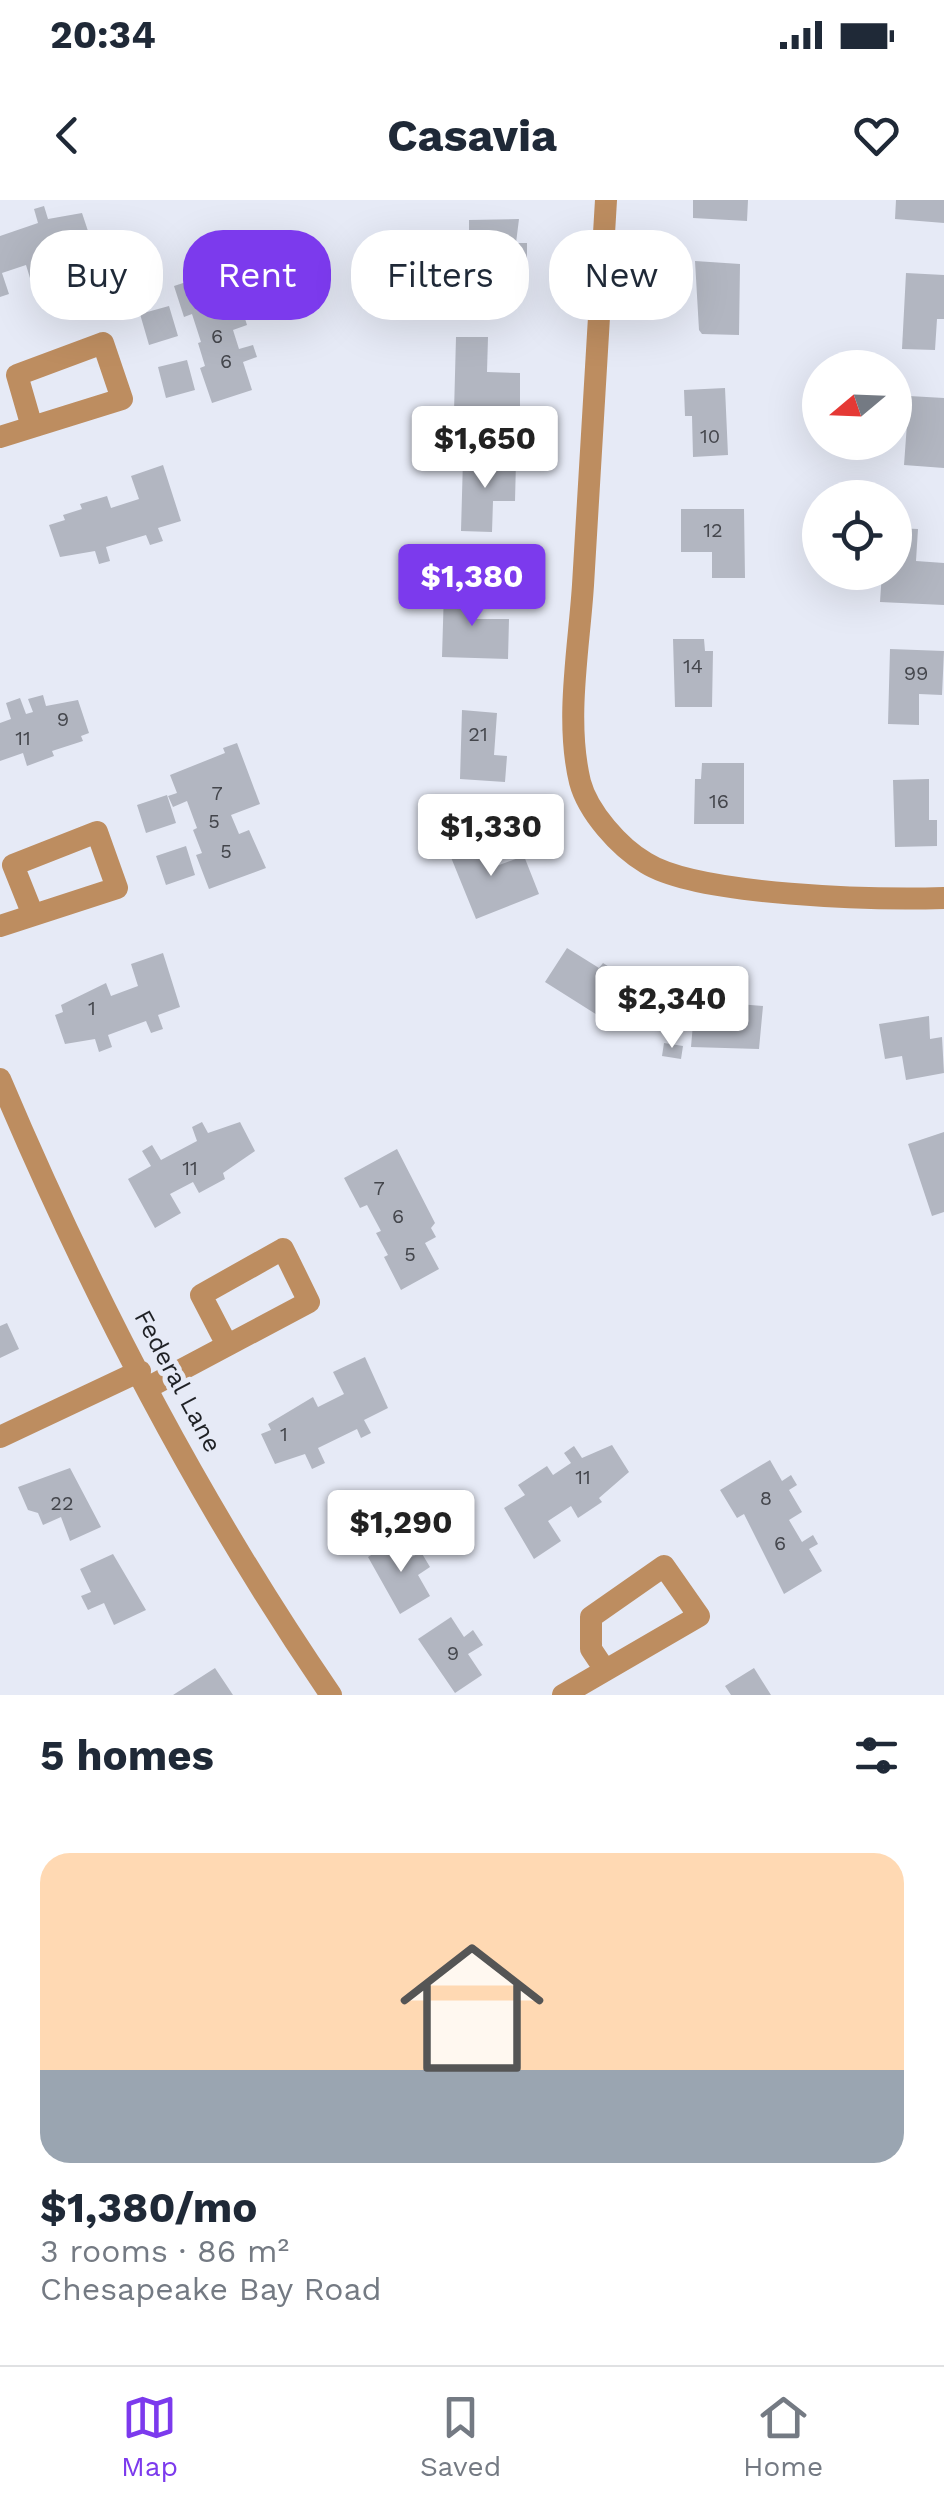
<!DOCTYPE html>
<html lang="en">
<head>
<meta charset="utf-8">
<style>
	:root { --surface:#fff; --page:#f6f6f7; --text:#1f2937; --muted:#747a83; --line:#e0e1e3; --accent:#7c3aed }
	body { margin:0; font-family:"Work Sans",sans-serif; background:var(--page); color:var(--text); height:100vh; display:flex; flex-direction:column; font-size:38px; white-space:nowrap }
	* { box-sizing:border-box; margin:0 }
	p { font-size:32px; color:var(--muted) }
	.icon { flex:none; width:55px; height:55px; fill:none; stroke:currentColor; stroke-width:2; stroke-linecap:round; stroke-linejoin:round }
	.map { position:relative; height:1495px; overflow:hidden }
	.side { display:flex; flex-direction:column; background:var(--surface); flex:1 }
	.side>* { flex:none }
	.top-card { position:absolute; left:30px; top:30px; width:885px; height:90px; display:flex; gap:20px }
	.needle { width:65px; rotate:251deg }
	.fabs { position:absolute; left:802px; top:150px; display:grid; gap:20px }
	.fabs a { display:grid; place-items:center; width:110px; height:110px; border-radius:50%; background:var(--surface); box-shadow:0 10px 40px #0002; font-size:50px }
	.price { position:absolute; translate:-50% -85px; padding:0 22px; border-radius:10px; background:#fff; color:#222; font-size:32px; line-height:65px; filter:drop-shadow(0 2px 5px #0008) }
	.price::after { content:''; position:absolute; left:50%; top:60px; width:30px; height:22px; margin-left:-15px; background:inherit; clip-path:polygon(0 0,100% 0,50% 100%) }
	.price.on { background:var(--accent); color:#fff }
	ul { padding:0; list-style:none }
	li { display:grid; align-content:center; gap:20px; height:530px; padding:0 40px }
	li span { display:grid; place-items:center; height:310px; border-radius:30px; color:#555 }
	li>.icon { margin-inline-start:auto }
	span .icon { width:180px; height:180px; fill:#fffc; stroke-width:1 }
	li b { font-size:42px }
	h2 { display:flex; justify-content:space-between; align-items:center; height:120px; padding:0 40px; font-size:42px }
	.pill { padding:0 35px; border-radius:40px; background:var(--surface); box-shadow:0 10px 40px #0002; font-size:35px; line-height:90px }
	.pill.on { background:var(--accent); color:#fff }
	.status { display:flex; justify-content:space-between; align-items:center; height:70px; padding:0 50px; background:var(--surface); direction:ltr }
	.status svg { height:28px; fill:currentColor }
	header { display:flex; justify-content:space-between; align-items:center; height:130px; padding:0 40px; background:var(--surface); font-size:45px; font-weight:700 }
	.tab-bar { display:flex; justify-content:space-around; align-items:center; height:140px; border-top:2px solid var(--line); background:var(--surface); font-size:28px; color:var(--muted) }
	.tab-bar a { display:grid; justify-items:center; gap:5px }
	.tab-bar .on { color:var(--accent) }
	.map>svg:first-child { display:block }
</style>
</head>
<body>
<div class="status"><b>20:34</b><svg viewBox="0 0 49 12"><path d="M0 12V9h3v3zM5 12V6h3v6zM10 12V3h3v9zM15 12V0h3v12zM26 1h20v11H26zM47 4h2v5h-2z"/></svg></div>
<header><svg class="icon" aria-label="back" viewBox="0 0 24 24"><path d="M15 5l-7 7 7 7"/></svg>Casavia<svg class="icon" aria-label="heart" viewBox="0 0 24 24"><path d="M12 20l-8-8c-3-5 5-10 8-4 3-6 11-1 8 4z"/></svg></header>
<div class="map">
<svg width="944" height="1495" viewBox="0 0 944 1495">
	<rect width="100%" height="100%" fill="#e6eaf6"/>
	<!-- building -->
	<path fill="#b2b6c1" d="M693,0H748L747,21L693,18Z
		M896,0H944V23L895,19Z
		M44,6L48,19L82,13L92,43L56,62L58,69L30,78L26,65L2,73L9,94L0,97V36L38,23L34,9Z
		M519,19L516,43H527V76H486V53H469V20Z
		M695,61L740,64L739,135L702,134L699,130Z
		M229,68L236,90L250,85L255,99L240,103L247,125L233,130L239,149L253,145L257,157L243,162L252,190L212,203L200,168L205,166L198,143L201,142L192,114L184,117L174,86Z
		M906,73L944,75V119H937L935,150L902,149Z
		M169,106L178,136L149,145L140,114Z
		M456,137H488L487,172L520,173V213L454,212Z
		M187,160L195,190L166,198L158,167Z
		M725,188L728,255L693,257L692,216H685L684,190Z
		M909,196L944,198V268L904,265Z
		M463,259L516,261L515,301H493L492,332L461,331Z
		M163,265L181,321L158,328L163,341L150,345L146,335L106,347L110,361L99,364L95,351L60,357L49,325L65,320L63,315L82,309L80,304L107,296L111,308L139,299L131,276Z
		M681,309H744L745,378H712V352H681Z
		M895,328L918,329L916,361L944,363V405L880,402L882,372H895Z
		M444,390L478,391L477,419H509L508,459L442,457Z
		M673,439H704L705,451H713L712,507H675Z
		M890,449L944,451L942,495L919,494V525L888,524Z
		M43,495L46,506L78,500L89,533L81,536L83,541L52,551L54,556L27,566L23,553L0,561V523L11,519L6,503L20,498L26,514L33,512L28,499Z
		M462,510L497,513L494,555L507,556L505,582L460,579Z
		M237,543L260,604L231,615L239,634L249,630L266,668L209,689L196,655L202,653L193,630L197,628L187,601L173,607L168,596L177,593L170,575L225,553L223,548Z
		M702,563H744V624H694L695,579H701Z
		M929,579V620H937V646L895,647L893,580Z
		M167,595L176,623L146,633L137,605Z
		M479,638L491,668L524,656L539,694L476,719L448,650Z
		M186,646L195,675L166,685L156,656Z
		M567,748L599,768L603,763L628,779L602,818L545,782Z
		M163,753L180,807L158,815L163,829L151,833L146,821L108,835L112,847L99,852L95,839L65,844L55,815L63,812L61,805L106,783L111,796L138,786L131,764Z
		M738,804L763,806L759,849L691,847L694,812L733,815Z
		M929,816L930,839L942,837L944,873L906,880L902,856L885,859L879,824Z
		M664,843L683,846L681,859L662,856Z
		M202,922L208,933L240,922L255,951L223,973L225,979L199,993L193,982L170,994L181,1013L155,1028L128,979L151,966L142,951L152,945L161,960L197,941L192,927Z
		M944,932V1012L932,1016L908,944Z
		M397,949L435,1023L431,1028L436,1037L425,1043L439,1069L401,1090L384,1057L388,1055L376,1033L381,1031L367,1005L360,1008L344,978Z
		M7,1123L19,1149L0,1158V1126Z
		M365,1157L388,1208L364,1220L371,1233L361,1238L357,1229L318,1248L325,1263L312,1269L305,1254L275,1264L261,1234L271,1230L268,1224L313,1197L318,1207L344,1194L333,1172Z
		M612,1245L629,1272L599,1298L602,1302L578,1318L571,1306L548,1321L561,1341L534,1359L504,1308L525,1295L518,1285L547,1266L553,1275L571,1263L564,1253L574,1246L582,1258Z
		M770,1260L782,1281L791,1275L797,1285L789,1290L802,1312L789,1320L802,1342L813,1335L818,1344L809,1349L822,1371L784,1394L744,1314L737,1318L720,1290Z
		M70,1268L101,1327L70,1341L61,1317L43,1325L38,1313L28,1310L18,1287Z
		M398,1338L410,1358L421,1352L430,1367L418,1375L430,1396L400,1414L368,1357Z
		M113,1354L146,1410L114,1425L104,1403L88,1410L81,1396L91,1392L80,1369Z
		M451,1417L464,1437L473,1430L483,1445L468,1454L482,1475L455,1493L418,1439Z
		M215,1468L233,1495H173Z
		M754,1468L771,1495H731L725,1486Z"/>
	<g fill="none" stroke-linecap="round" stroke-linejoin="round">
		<!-- minor -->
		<path stroke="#bd8d60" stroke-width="22" d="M606,0C598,128 591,257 583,385C579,448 565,520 580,582C588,612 619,647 646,663C699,696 878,700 944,698
			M0,237L122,199L103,143L17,175L32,227
			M0,726L117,688L97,632L13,665L33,715
			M0,879C90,1092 200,1304 331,1495
			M149,1187L309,1102L283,1049L201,1095L227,1145
			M0,1237L140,1171
			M563,1495L699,1416L664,1366L591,1417V1449L605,1470"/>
	</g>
	<g text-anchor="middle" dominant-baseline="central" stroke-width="10" stroke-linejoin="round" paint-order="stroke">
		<!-- number labels -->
		<g font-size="20" fill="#44464c">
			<text x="217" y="136">6</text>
			<text x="226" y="161">6</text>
			<text x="710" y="236">10</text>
			<text x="713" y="330">12</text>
			<text x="693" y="466">14</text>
			<text x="916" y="473">99</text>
			<text x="63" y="519">9</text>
			<text x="478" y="534">21</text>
			<text x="23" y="538">11</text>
			<text x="217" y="593">7</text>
			<text x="719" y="601">16</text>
			<text x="214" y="621">5</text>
			<text x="226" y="651">5</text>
			<text x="92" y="808">1</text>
			<text x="190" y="968">11</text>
			<text x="379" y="988">7</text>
			<text x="398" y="1016">6</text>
			<text x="410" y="1054">5</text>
			<text x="284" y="1234">1</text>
			<text x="583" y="1277">11</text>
			<text x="766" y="1298">8</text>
			<text x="62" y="1303">22</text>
			<text x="780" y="1343">6</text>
			<text x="453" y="1453">9</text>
		</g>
		<!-- street labels -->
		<g font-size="25" fill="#1f2125" stroke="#e6eaf6">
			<text transform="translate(178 1181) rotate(62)">Federal Lane</text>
		</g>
	</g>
</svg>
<div class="fabs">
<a><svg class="needle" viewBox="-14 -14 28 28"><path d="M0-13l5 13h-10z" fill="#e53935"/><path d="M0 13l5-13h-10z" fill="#747a83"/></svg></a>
<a><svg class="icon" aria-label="locate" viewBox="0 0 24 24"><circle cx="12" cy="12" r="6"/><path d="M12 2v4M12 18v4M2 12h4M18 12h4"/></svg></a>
</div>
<b class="price" style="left:485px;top:291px">$1,650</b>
<b class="price on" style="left:472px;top:429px">$1,380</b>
<b class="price" style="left:491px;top:679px">$1,330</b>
<b class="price" style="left:672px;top:851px">$2,340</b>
<b class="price" style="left:401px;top:1375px">$1,290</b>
<div class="top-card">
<a class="pill">Buy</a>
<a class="pill on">Rent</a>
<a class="pill">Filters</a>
<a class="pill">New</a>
</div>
</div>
<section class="side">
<h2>5 homes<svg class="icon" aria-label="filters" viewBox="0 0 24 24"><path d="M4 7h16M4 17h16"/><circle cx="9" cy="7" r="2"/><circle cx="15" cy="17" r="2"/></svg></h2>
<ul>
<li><span style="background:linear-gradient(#ffd9b3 70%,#9aa5b1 0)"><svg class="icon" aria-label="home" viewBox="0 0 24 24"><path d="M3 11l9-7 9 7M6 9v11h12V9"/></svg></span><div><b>$1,380/mo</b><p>3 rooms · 86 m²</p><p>Chesapeake Bay Road</p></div></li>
</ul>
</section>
<nav class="tab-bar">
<a class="on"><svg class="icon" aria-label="map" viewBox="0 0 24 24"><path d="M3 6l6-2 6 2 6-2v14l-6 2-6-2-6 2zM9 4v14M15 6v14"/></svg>Map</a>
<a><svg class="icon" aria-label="saved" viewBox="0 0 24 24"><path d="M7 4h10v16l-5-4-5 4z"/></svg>Saved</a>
<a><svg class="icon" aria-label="home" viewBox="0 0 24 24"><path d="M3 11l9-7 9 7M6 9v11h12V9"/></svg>Home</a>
</nav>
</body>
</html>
